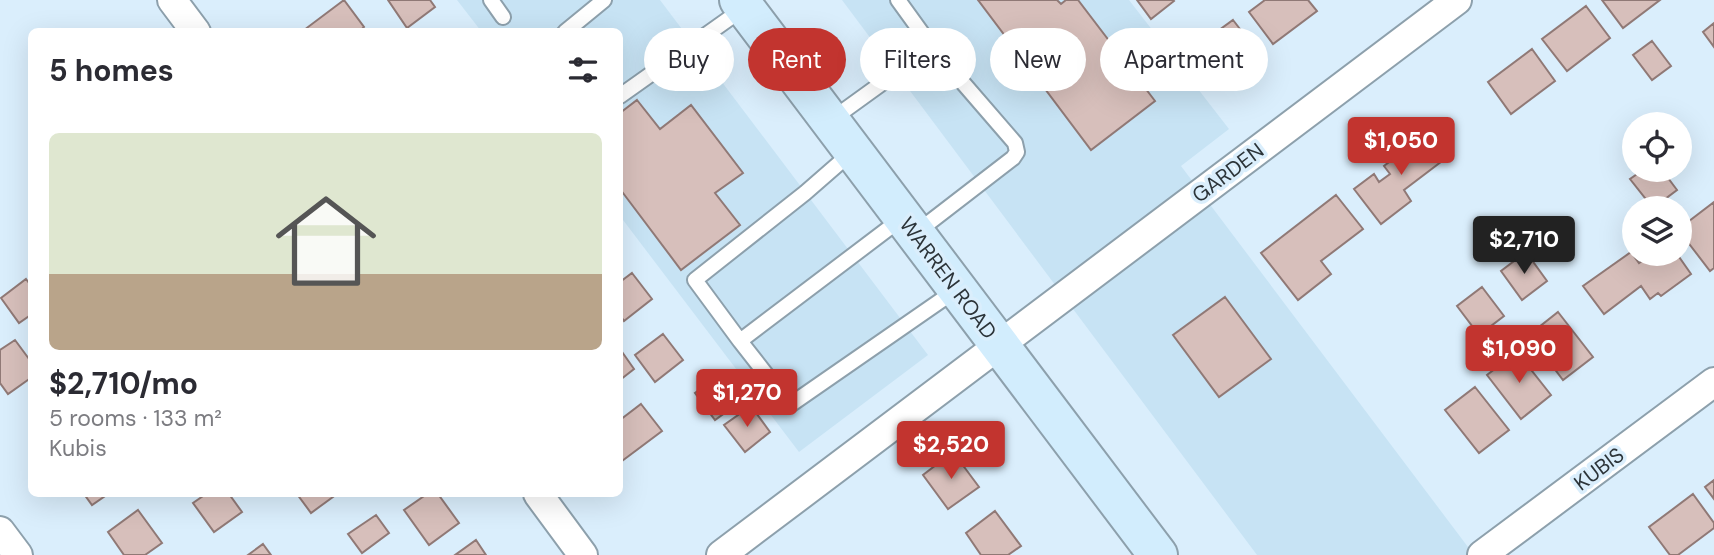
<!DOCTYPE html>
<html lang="en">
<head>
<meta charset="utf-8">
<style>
	:root { --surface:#fff; --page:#f7f7f7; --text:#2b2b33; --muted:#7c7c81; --accent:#c2342f }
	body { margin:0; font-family:"DM Sans",sans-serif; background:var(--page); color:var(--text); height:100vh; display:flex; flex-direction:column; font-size:26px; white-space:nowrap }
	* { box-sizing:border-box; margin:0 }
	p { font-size:23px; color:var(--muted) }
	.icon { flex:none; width:38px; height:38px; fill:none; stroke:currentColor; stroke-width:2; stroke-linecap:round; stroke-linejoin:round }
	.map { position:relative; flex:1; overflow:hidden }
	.drawer { position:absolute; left:28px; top:28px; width:595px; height:469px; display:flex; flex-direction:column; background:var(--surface); border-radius:10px; box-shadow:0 7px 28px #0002 }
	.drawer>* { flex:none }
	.banner { position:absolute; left:644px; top:28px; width:665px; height:63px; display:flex; gap:14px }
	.tools { position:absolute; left:1622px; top:112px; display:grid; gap:14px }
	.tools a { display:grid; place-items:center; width:70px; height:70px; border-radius:50%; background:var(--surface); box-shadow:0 7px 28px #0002; font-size:35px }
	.price { position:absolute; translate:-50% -60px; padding:0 16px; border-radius:7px; background:var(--accent); color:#fff; font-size:23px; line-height:46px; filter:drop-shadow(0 2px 4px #0008) }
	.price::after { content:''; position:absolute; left:50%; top:42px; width:21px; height:16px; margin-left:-10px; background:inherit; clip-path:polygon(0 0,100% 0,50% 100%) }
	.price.selected { background:#222; color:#fff }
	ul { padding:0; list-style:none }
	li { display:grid; align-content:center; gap:14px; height:371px; padding:0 21px }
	li span { display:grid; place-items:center; height:217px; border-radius:10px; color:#555 }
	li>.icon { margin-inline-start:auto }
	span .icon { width:126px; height:126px; fill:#fffc; stroke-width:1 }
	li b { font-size:30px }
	h2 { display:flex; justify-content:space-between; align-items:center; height:84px; padding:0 21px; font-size:30px }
	.tag { padding:0 24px; border-radius:32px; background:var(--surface); box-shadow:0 7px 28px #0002; font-size:24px; line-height:63px }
	.tag.selected { background:var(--accent); color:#fff }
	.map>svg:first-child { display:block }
</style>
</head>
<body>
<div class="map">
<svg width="1714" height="555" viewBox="0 0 1714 555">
	<rect width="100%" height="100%" fill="#daeefc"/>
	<!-- built -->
	<path fill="#c7e3f4" d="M457,0H660L928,355L799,452L620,216V32L481,31Z
		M842,0H1129L1229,129L1181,166L1474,555H1257Z"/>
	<!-- building -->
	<path fill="#d7bfbb" stroke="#907976" stroke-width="2" d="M344,0L364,27L359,32H306L304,30Z
		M388,0H430L435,7L407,28Z
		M978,0H1057L1061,4L1066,0H1078L1155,101L1091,150Z
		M1137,0H1173L1174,1L1151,19Z
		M1265,0H1308L1317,11L1273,44L1249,12Z
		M1602,0H1660L1623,28Z
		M1586,6L1610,38L1567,71L1542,39Z
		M1233,20L1257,51L1213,84L1189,52Z
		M1714,23V47L1703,32Z
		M1652,41L1671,66L1652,80L1633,55Z
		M1532,49L1555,81L1511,114L1488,82Z
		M637,100L660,129L691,105L743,173L715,193L740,225L681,270L620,189V113Z
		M1431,130L1450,155L1404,190L1411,201L1381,224L1354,189L1374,174L1379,182L1390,174L1384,166Z
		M1643,170H1662L1677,190L1653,208L1630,179Z
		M1336,195L1363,229L1321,261L1331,274L1298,300L1261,253Z
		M1714,202V268L1710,271L1680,232V228Z
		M1526,252L1547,281L1522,300L1501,271Z
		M1631,252L1639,263L1652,254H1677L1691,274L1661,296L1658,293L1650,299L1641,286L1604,314L1583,286Z
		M632,273L652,299L624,321L620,315V282Z
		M26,279L32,287V314L19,323L1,298Z
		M1482,287L1504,316L1479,335L1457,306Z
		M1225,297L1271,359L1219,397L1173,335Z
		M1558,312L1593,357L1563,380L1529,335Z
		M663,334L683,360L655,382L635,355Z
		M15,340L32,363V377L8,394L0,383V350Z
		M620,349L634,369L620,380Z
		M1517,352L1551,395L1521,419L1487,375Z
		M724,372L744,399L715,420L695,393Z
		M1475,387L1509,430L1479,453L1445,410Z
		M641,404L662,431L622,461L620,457V420Z
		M751,406L770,432L745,452L724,425Z
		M953,452L979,487L948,509L923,475Z
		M1714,480V499L1705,487Z
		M84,494H108L92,505Z
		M206,494H229L242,512L214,532L193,503Z
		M297,494H337L311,513Z
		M427,494H438L459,523L429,545L404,510Z
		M1693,494L1714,523V528L1678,555H1670L1649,527Z
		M138,510L162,543L145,555H124L108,532Z
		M995,511L1021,546L1008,555H981L966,533Z
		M376,515L389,533L362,553L348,534Z
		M476,540L486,555H455Z
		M263,544L271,555H248Z"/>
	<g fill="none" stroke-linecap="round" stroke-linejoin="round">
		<!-- service casing -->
		<g stroke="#8da0ac" stroke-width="18">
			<path id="service" d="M491,0L503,17
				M898,0L932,47
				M565,32L604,0
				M620,96L744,8
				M831,120L932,47L1015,143L1017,152L1013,158L917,232
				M852,152L805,193L695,280L740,341L901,219
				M740,341L790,405L956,290"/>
		</g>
		<!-- minor casing -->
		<g stroke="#8da0ac" stroke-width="32">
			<path id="minor" d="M172,0L196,32
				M538,494L583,555
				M0,531L18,555
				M721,555L1457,0
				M1482,555L1714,382"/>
		</g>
		<!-- secondary casing -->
		<g stroke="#8da0ac" stroke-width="42">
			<path id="secondary" d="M739,0L1158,555"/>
		</g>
		<!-- service -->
		<use href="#service" stroke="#fff" stroke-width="14"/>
		<!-- minor -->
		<use href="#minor" stroke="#fff" stroke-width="28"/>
		<!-- secondary -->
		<use href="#secondary" stroke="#d2edfd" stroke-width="38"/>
	</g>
	<g text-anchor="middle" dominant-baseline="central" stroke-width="7" stroke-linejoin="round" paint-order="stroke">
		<!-- street labels -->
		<g font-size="21" fill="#2c3439" stroke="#daeefc">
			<text transform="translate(1228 173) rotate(-37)">GARDEN</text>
			<text transform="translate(948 278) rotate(53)">WARREN ROAD</text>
			<text transform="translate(1599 469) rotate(-37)">KUBIS</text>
		</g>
	</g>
</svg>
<div class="tools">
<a><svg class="icon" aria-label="locate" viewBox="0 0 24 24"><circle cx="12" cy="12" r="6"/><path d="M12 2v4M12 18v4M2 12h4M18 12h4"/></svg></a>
<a><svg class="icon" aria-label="layers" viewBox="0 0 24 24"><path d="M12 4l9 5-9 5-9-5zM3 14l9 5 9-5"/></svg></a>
</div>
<b class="price" style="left:1401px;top:177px">$1,050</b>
<b class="price selected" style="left:1524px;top:276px">$2,710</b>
<b class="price" style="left:1519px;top:385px">$1,090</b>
<b class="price" style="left:747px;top:429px">$1,270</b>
<b class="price" style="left:951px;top:481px">$2,520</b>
<div class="banner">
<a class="tag">Buy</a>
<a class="tag selected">Rent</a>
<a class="tag">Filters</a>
<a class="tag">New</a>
<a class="tag">Apartment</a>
</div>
<section class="drawer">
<h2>5 homes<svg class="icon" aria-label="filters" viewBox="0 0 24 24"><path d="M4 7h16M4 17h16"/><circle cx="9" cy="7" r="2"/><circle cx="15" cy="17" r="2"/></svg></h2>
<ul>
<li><span style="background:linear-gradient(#dfe7d0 65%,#b9a48a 0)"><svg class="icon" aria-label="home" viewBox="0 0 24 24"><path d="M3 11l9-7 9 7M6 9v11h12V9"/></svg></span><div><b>$2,710/mo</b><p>5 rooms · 133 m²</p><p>Kubis</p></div></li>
</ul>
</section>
</div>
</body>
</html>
